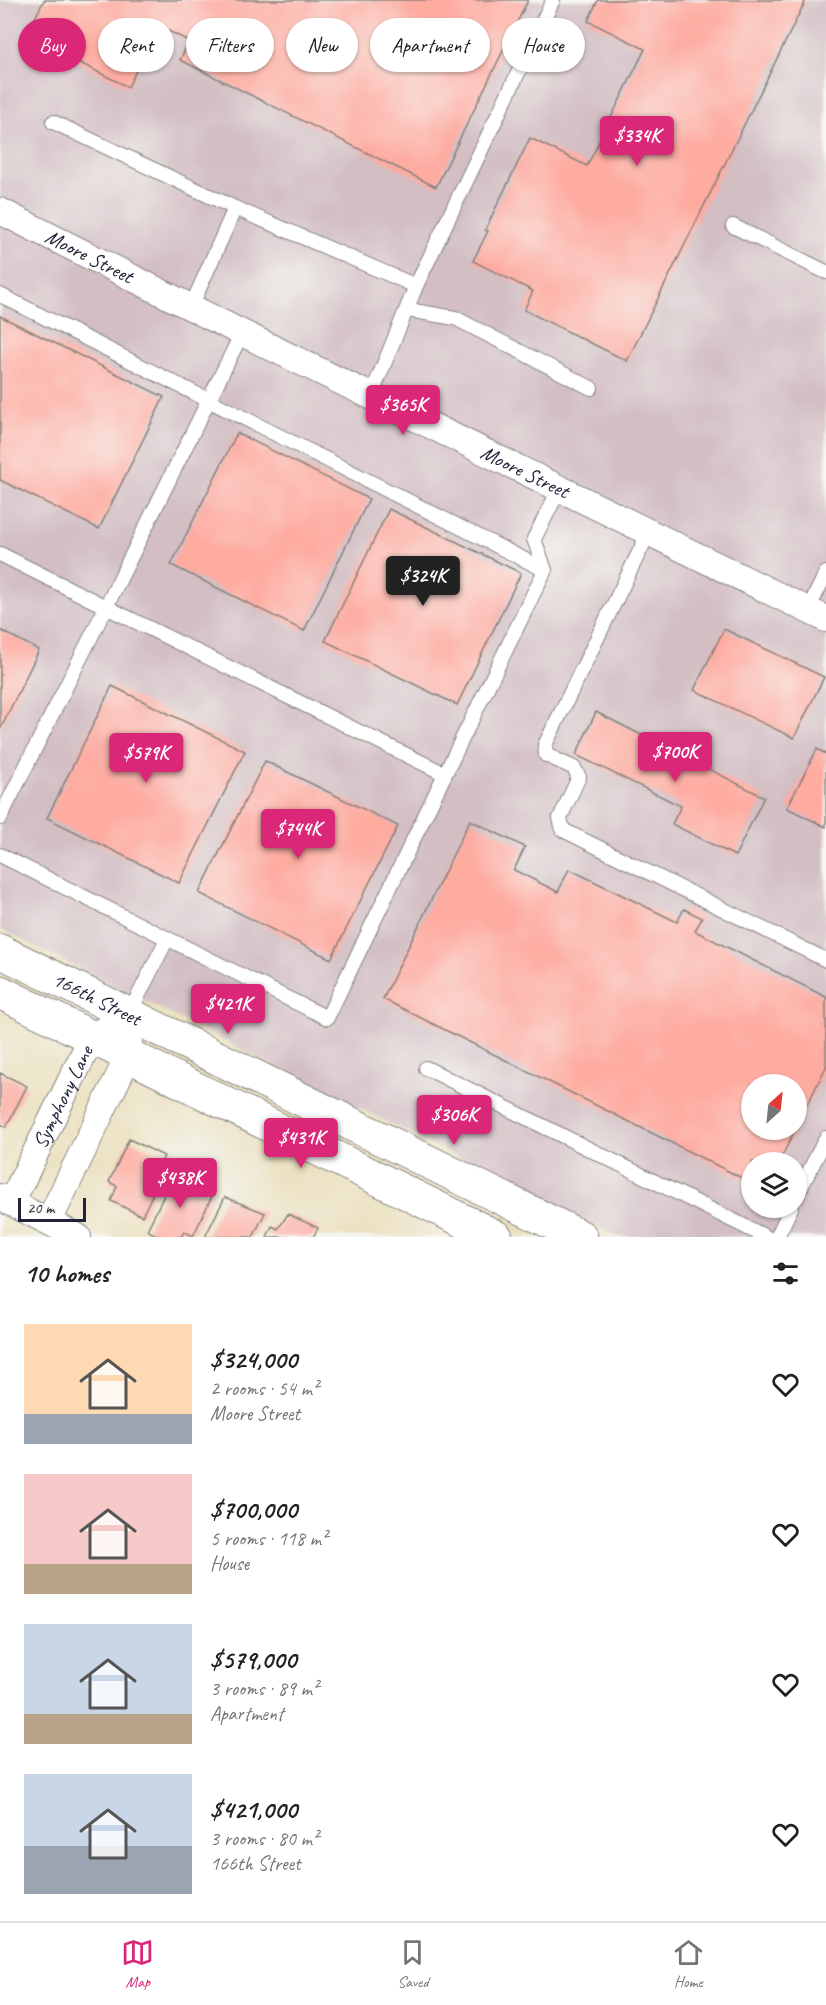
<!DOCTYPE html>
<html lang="en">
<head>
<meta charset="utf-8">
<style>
	:root { --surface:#fff; --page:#f6f6f6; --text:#202124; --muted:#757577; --line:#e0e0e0; --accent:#db2777 }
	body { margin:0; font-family:Caveat,sans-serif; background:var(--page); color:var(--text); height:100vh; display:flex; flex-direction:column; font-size:22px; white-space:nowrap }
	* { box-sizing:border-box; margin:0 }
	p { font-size:20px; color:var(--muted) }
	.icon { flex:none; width:33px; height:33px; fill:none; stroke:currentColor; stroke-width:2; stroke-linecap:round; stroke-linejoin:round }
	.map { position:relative; height:1237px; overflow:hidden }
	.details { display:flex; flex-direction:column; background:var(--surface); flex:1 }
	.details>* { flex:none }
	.hud { position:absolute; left:18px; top:18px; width:790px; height:54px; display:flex; gap:12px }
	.needle { width:39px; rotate:27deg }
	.controls { position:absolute; left:741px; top:1074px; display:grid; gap:12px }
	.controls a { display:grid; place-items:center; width:66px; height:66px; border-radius:50%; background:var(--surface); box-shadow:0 2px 4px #0004; font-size:30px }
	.scale { position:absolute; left:18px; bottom:15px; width:68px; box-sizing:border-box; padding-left:6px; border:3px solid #22223b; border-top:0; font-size:16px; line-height:21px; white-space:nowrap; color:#22223b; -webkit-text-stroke:4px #f6f6f2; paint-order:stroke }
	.price { position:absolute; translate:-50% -51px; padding:0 14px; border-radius:6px; background:var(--accent); color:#fff; font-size:20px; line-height:39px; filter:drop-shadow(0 2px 3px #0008) }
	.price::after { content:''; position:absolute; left:50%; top:36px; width:18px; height:14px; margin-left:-9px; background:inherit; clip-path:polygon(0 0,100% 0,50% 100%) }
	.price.current { background:#222; color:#fff }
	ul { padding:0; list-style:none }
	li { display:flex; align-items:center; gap:18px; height:150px; padding:0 24px }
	li span { display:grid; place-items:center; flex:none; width:168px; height:120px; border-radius:0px; color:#555 }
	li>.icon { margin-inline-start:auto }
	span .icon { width:72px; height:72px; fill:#fffc; stroke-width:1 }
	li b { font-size:26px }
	h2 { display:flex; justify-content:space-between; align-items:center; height:72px; padding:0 24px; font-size:26px }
	.tag { padding:0 21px; border-radius:27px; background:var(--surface); box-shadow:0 2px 4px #0004; font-size:21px; line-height:54px }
	.tag.current { background:var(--accent); color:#fff }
	.tabs { display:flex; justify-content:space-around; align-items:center; height:84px; border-top:2px solid var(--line); background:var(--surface); font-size:16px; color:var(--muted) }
	.tabs a { display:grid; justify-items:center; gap:3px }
	.tabs .current { color:var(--accent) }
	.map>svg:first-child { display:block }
</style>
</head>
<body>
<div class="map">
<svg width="826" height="1237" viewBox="0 0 826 1237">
	<rect width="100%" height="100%" fill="#f6f6f2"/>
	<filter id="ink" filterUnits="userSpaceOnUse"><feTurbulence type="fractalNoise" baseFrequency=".0167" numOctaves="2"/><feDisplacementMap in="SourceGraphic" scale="12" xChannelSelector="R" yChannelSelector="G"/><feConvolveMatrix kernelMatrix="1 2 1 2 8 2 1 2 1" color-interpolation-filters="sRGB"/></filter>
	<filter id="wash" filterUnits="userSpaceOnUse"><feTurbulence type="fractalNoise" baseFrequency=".008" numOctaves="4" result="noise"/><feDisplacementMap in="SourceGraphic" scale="24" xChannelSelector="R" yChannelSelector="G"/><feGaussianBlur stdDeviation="1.35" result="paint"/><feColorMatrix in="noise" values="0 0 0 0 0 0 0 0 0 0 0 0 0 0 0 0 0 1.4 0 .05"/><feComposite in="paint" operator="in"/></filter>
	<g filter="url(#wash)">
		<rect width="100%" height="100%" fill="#ebe0bd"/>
		<!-- industrial -->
		<path fill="#d2bec3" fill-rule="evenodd" d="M0,0H826V1237H618L0,929ZM752,1084H796V1130H752ZM752,1162H796V1208H752Z"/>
		<g id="blocks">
			<!-- building -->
			<path fill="#feaba0" d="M44,0H528L436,187L180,60L189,41L158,26L128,87L26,36Z
				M598,0H806L627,361L524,310L533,291L473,261L488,231L485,230L530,138L587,166L645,49L588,21Z
				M0,316L164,397L99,529L0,480Z
				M237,433L369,499L304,631L171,565Z
				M389,509L521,573L457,705L325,641Z
				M724,629L824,677L794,738L694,690Z
				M0,630L39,650L0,730Z
				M112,686L245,751L179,883L47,818Z
				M596,712L764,797L735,856L672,824L681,806L576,755Z
				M817,749L826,754V827L787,808Z
				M265,761L398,826L331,959L199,893Z
				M470,820L525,847L514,870L558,892L569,869L677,922L684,909L702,918L695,931L826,997V1067L796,1127V1084H752V1130H795L779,1162H752V1183L383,999Z
				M0,1073L27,1086L6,1127L0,1124Z
				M129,1139L164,1156L161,1162L167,1164L142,1216L111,1201L117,1186L109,1182Z
				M175,1173L213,1194L193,1236L184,1231L181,1237H159L147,1230Z
				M225,1197L265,1213L253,1237H205Z
				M288,1214L318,1228L313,1237H267L272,1226L278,1229Z"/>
		</g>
	</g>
	<g filter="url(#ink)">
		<use href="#blocks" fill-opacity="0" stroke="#86817c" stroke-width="1.5"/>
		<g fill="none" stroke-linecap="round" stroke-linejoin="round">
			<!-- service casing -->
			<g stroke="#86817c" stroke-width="16">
				<path id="service" d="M53,122L235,208L416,286
					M733,226L826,272
					M0,295L545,570
					M191,307L235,208
					M408,310L455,318L591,388
					M242,333L106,607L445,774L545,570L534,539L560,488
					M371,396L416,286L553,0
					M649,532L545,745L546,755L574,768L579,777L560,818L563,830L826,960
					M0,554L106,607L0,818
					M808,610L826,573
					M0,855L327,1018L445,774
					M129,1014L167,939
					M426,1068L766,1237
					M796,1197L826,1138
					M777,1237L791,1208"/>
			</g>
			<!-- minor casing -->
			<g stroke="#86817c" stroke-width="28">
				<g id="minor">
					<path id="s1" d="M0,211L242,333L826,619"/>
					<path d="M0,1197L78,1237"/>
					<path id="s2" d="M11,1203L92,1037L129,1014"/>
					<path d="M49,1221L129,1055V1038"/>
				</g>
			</g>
			<!-- tertiary casing -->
			<g stroke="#86817c" stroke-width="35">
				<g id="tertiary">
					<path id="s3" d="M0,951L581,1237"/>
					<path d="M0,992L496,1237"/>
				</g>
			</g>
			<!-- service -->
			<use href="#service" stroke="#fff" stroke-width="14"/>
			<!-- minor -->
			<use href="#minor" stroke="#fff" stroke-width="26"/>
			<!-- tertiary -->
			<use href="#tertiary" stroke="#fff" stroke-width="33"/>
		</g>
	</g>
	<g text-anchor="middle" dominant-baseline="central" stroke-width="4.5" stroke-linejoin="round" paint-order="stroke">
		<!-- street labels -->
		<g font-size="21" fill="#22223b" stroke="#f6f6f2">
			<text stroke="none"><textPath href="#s1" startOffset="100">Moore Street</textPath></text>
			<text stroke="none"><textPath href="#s1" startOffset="586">Moore Street</textPath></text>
			<text stroke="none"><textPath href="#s3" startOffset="108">166th Street</textPath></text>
			<text stroke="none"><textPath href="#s2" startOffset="118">Symphony Lane</textPath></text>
		</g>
	</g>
</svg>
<div class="controls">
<a><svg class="needle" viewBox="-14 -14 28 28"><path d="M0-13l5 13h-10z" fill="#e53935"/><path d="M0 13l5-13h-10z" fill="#757577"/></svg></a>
<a><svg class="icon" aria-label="layers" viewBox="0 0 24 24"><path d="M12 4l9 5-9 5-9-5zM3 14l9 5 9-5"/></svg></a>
</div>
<div class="scale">20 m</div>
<b class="price" style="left:637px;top:167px">$334K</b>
<b class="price" style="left:403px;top:436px">$365K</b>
<b class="price current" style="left:423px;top:607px">$324K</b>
<b class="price" style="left:675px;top:783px">$700K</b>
<b class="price" style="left:146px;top:784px">$579K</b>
<b class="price" style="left:298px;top:860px">$744K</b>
<b class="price" style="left:228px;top:1035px">$421K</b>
<b class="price" style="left:454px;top:1146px">$306K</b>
<b class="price" style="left:301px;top:1169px">$431K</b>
<b class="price" style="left:180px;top:1209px">$438K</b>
<div class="hud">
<a class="tag current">Buy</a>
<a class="tag">Rent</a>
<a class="tag">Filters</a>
<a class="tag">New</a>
<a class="tag">Apartment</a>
<a class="tag">House</a>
</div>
</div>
<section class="details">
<h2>10 homes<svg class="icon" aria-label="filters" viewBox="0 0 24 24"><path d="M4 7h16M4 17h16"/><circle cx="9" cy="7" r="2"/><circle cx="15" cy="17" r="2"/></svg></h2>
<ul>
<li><span style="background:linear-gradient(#ffd9b3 75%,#9aa5b1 0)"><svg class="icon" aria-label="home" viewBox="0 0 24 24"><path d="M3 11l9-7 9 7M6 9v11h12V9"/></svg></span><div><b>$324,000</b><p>2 rooms · 54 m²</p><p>Moore Street</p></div><svg class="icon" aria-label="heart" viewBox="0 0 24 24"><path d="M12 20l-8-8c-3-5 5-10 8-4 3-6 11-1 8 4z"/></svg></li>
<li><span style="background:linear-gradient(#f6c9c9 75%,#b9a48a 0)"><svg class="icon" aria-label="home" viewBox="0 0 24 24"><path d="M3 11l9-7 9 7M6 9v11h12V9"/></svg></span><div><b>$700,000</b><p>5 rooms · 118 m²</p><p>House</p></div><svg class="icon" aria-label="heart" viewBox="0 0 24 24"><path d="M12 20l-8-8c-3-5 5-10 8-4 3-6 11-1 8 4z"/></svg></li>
<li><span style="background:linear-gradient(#c9d6e8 75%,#b9a48a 0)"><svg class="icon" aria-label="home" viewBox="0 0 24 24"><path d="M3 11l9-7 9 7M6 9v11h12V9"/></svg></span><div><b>$579,000</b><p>3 rooms · 89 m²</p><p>Apartment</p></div><svg class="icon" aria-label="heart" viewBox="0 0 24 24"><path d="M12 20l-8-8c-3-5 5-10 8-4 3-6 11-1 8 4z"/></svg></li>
<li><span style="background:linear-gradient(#c9d6e8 60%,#9aa5b1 0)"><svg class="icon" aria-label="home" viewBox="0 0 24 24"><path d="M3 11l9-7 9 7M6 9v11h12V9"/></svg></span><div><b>$421,000</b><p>3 rooms · 80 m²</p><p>166th Street</p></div><svg class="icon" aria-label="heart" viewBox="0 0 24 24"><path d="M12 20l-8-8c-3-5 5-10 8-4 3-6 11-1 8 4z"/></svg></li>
</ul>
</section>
<nav class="tabs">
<a class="current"><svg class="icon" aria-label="map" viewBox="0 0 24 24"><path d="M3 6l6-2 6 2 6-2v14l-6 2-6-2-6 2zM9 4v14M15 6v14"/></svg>Map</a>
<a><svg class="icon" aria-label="saved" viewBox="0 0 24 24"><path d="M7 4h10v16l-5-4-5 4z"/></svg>Saved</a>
<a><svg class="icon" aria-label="home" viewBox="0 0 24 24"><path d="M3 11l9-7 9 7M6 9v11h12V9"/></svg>Home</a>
</nav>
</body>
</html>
